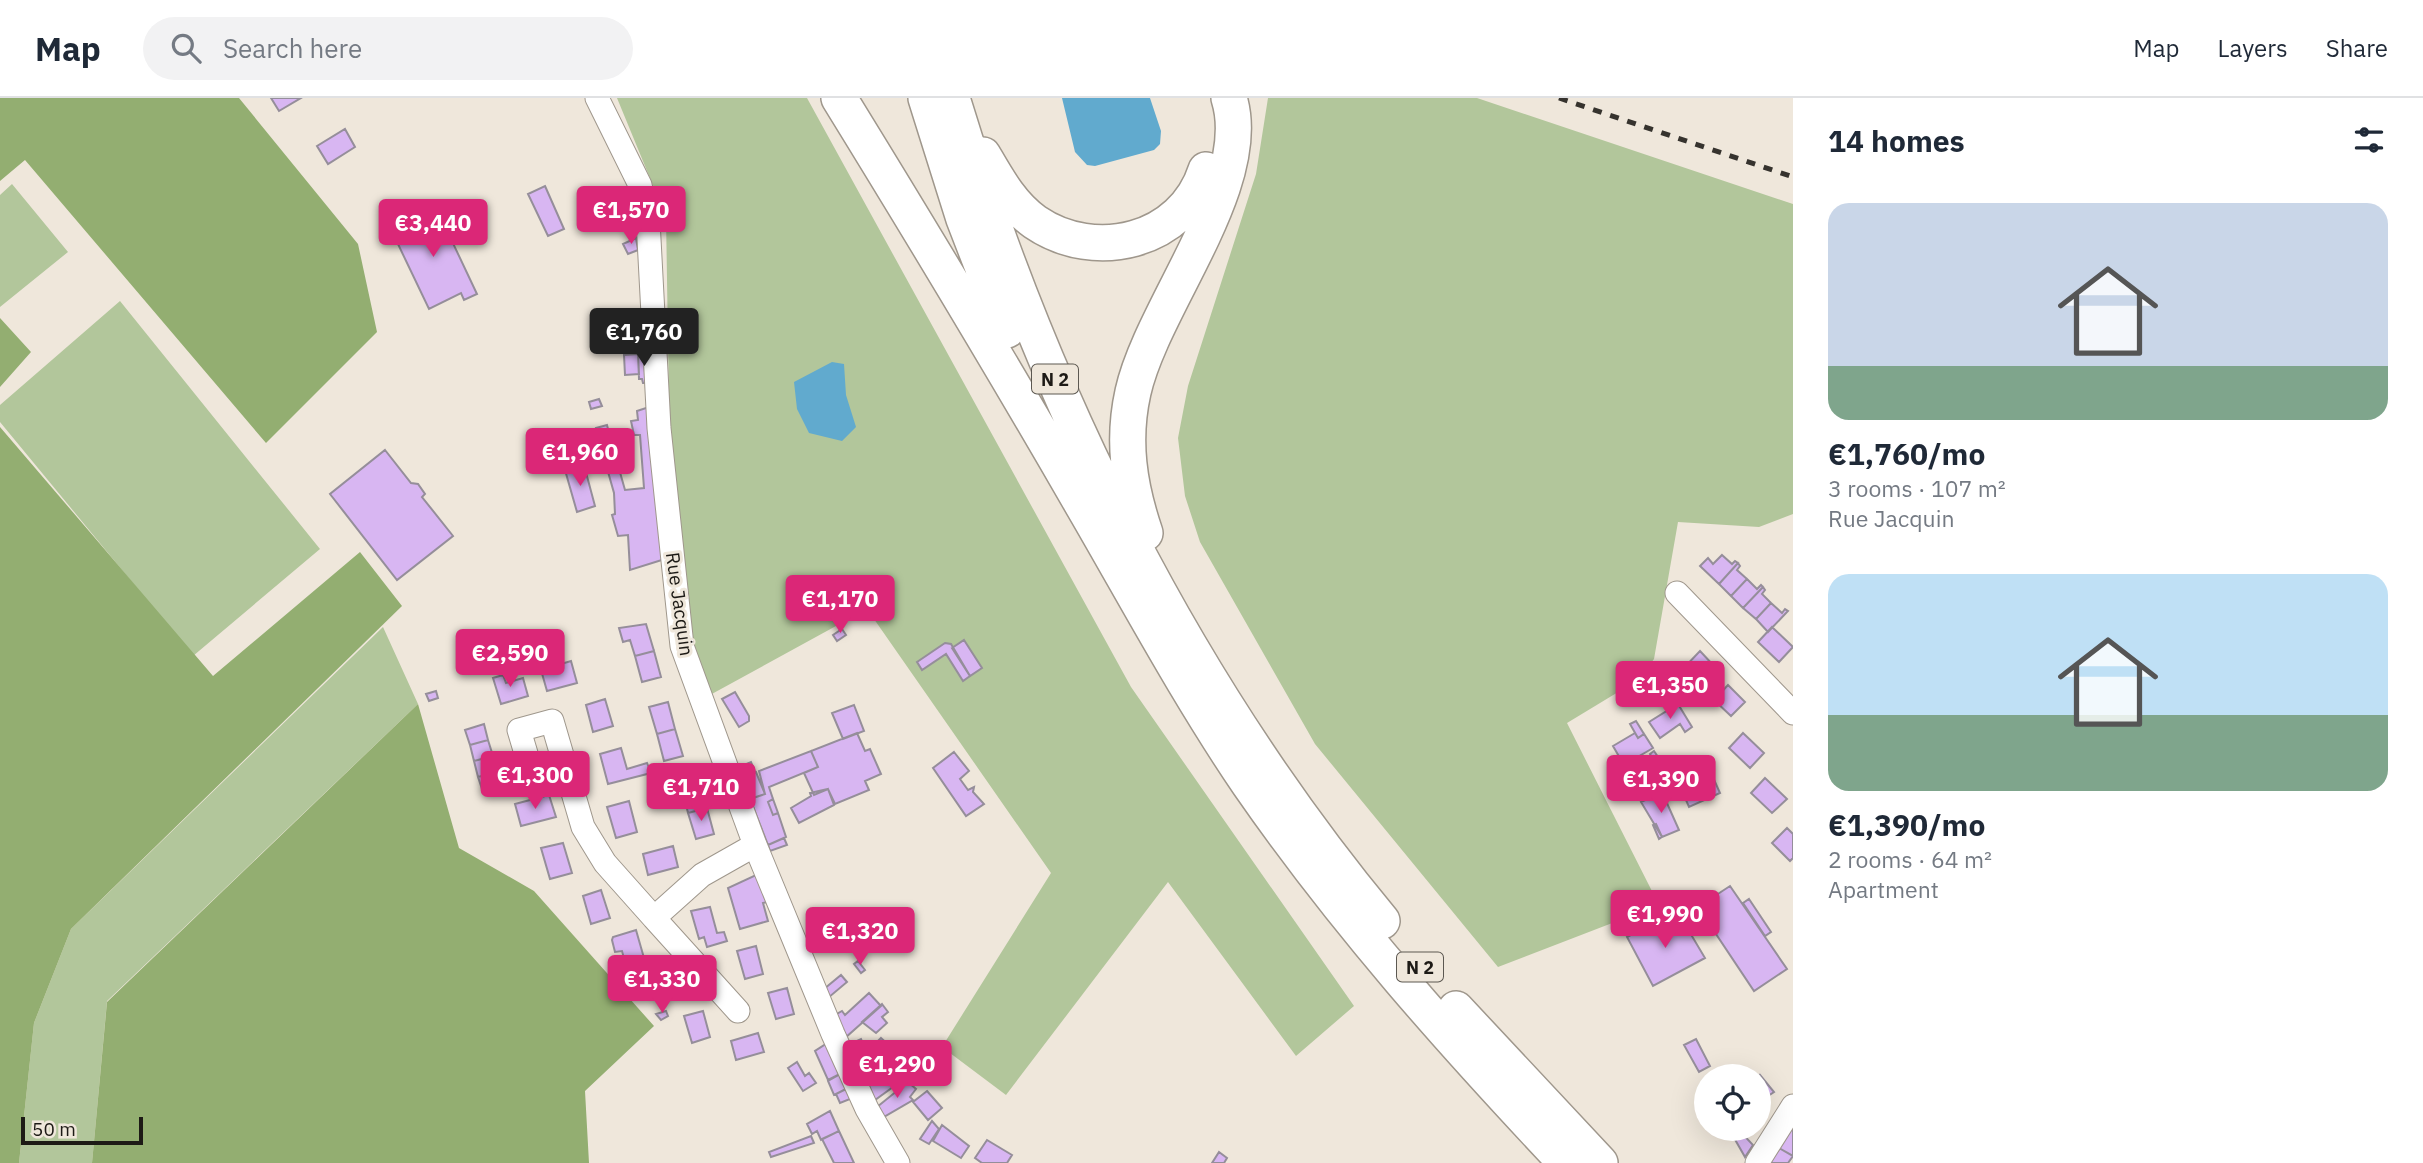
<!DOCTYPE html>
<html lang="en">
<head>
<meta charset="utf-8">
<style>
	:root { --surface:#fff; --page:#f2f2f3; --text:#1f2937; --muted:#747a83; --line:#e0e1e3; --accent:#db2777 }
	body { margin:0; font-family:"IBM Plex Sans",sans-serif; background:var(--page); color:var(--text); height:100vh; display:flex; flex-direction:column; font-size:26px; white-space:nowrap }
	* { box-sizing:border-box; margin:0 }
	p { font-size:23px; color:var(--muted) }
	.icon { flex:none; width:38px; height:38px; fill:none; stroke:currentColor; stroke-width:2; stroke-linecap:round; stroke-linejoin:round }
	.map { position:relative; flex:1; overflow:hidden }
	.side { display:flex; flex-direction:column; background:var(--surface); width:630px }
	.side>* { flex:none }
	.fabs { position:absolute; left:1694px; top:966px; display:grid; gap:14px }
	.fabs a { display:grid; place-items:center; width:77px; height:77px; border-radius:50%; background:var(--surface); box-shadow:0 7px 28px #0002; font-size:35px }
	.scale { position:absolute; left:21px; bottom:18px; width:122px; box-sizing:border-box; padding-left:7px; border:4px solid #1d1a16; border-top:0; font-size:19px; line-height:24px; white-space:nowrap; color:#1d1a16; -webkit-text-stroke:5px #efe7db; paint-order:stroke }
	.price { position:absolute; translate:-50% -60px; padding:0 16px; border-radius:7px; background:var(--accent); color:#fff; font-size:23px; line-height:46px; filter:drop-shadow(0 2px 4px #0008) }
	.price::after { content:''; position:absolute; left:50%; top:42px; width:21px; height:16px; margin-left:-10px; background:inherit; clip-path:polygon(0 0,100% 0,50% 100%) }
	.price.selected { background:#222; color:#fff }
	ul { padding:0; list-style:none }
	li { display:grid; align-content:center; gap:14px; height:371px; padding:0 35px }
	li span { display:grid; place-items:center; height:217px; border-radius:21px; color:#555 }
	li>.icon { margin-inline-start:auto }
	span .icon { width:126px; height:126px; fill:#fffc; stroke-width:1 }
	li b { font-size:30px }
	h2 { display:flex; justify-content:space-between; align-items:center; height:84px; padding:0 35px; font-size:30px }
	header { display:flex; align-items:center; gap:42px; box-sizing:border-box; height:98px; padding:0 35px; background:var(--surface); border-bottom:2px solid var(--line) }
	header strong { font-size:33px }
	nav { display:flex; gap:38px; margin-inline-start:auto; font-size:24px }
	.search { width:490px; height:63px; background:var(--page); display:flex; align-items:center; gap:18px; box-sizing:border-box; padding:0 24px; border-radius:38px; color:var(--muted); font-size:26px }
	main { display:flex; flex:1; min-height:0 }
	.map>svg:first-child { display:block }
</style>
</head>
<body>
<header>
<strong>Map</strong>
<div class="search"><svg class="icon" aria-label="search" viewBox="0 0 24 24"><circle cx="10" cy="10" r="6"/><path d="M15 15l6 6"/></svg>Search here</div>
<nav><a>Map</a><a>Layers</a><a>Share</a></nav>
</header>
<main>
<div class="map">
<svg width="1793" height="1065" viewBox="0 0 1793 1065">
	<rect width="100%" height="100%" fill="#efe7db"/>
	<!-- green -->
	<path fill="#b2c69b" d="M617,0H807L1131,589L1354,908L1296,958L1168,784L1006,997L942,949L1051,775L867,511L699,603L670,368L666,119Z
		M1268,0H1477L1793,106V416L1759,429L1678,424L1654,561L1638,582L1567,625L1659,807L1498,869L1315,646L1200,444L1185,398L1178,340L1188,288L1256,76Z
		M12,86L68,154L0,209V97Z
		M120,203L320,451L193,558L0,324V307Z
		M383,529L418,606L107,903L92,1065H19L34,925L71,831Z"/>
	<!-- forest -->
	<path fill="#93ae71" d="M0,0H239L358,146L377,234L266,345L25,62L0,83Z
		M0,220L31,254L0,289Z
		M0,329L213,578L360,454L402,508L71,831L34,925L19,1065H0Z
		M418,606L459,750L534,793L654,928L585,993L589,1065H92L107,904Z"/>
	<!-- water -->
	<path fill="#61aace" d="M1062,0H1150L1161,33L1160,46L1154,52L1095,68L1087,67L1075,54Z
		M832,264L844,266L846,297L856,329L842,343L809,335L797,311L794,284Z"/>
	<!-- building -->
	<path fill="#d8b6f2" stroke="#958e9a" stroke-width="2" d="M271,0H301L279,13Z
		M345,31L355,49L328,66L317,48Z
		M545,88L564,131L548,138L528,96Z
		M426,108L434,126L442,122L477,196L464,202L461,195L429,211L397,144L404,140L395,123Z
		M636,140L638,152L628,156L623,146Z
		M638,255H649L651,285H643L642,281H639Z
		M638,256L639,276L625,277L624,257Z
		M599,301L602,308L591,311L589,304Z
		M652,308L665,461L630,472L628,437L618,438L612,417L615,416L614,395L599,342L610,339L625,392L644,390L640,337H634L631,323L638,322L637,313Z
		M607,327L610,339L599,342L596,330Z
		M385,352L411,385L418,386L425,396L422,399L453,438L397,482L330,396Z
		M584,367L595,408L577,414L565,372Z
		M1722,457L1732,466L1735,463L1738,465L1719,486L1700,468L1708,460L1713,466Z
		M1738,465L1740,468L1737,472L1747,481L1731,498L1719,486Z
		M1747,481L1757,491L1761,487L1763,489L1743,510L1731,498Z
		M1763,489L1765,492L1762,496L1771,505L1756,521L1743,510Z
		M1771,505L1782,515L1785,511L1788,513L1768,534L1756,521Z
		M646,526L654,553L635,558L630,542L623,544L619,530Z
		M1772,529L1793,549L1779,564L1758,544Z
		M842,531L846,537L837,543L833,537Z
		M964,542L982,570L970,578L952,550Z
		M945,545L951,546L970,578L963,583L946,556L922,572L917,564Z
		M654,553L661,579L642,584L635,558Z
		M1700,553L1714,568L1694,588L1680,574Z
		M526,554L528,563L505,573L501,565Z
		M571,563L577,585L547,593L541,572Z
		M503,577L506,585L523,580L528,598L501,606L493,580Z
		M1728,587L1745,604L1731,618L1714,602Z
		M436,593L438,600L429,603L426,596Z
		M735,594L749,618V623L739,629L722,601Z
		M605,601L613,628L593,634L586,607Z
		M668,604L675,631L657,636L649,609Z
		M1678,606L1692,629L1685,634L1680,626L1660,640L1649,624Z
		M854,607L864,633L843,641L832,615Z
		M1636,623L1644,636L1638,640L1630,626Z
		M484,626L488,642L470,647L465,632Z
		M675,631L683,658L664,663L657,636Z
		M857,635L865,653L870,651L881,676L865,683L869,692L835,706L828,691L814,697L804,675L818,669L811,653Z
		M1635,635L1638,640L1644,636L1653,650L1624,667L1613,648Z
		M1743,635L1764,655L1750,670L1729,650Z
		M488,642L493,658L474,663L470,647Z
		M621,650L627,671L647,665L651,675L608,686L600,656Z
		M811,653L818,669L769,689L773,701L768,704L773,717L778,715L786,739L768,747L750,701L765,696L759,673Z
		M1654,653L1660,662L1655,665L1650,656Z
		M954,654L969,673L960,681L968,692L974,689L973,694L984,706L966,718L933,670Z
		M493,658L497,674L478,679L474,663Z
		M751,664L755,674L742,680L737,670Z
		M497,674L501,690L483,694L478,679Z
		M756,674L765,696L750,701L742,680Z
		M1711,675L1720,695L1689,709L1682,693Z
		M1765,680L1787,701L1772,715L1751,695Z
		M1634,682L1637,689L1624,695L1621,688Z
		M700,683L707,710L688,715L684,698L676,700L674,691Z
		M828,691L834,707L799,725L791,710L811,698L810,695Z
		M1662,694L1679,732L1662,739L1641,704Z
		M549,697L556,719L521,728L515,706Z
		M773,701L778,715L773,717L768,704Z
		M629,703L637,734L616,740L607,709Z
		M707,710L714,736L696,741L688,715Z
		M1656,726L1662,739L1659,741L1653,727Z
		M1787,730L1793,736V760L1790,763L1772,745Z
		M784,740L787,747L770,753L768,747Z
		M563,745L572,775L550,781L541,750Z
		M673,748L678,769L648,777L643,756Z
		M756,777L767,804L763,805L768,823L740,831L728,790Z
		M1730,788L1787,871L1754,893L1698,809Z
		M601,792L610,820L591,826L583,798Z
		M1749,801L1771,834L1765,838L1743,805Z
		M710,809L717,835L724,834L727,843L707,849L704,839L699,841L691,813Z
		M1668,817L1677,833L1686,828L1705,860L1653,888L1627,839Z
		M636,832L644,860L625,864L622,853L615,854L612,842L613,839Z
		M756,848L763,876L745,881L737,853Z
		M858,863L865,872L861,875L854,866Z
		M672,873L680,899L661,904L658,893H650L647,882Z
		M841,877L847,884L828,900L824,891Z
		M787,890L794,916L776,921L768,895Z
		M869,895L881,908L845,940L835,917L842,913L845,917Z
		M882,906L888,914L882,919L887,925L876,935L862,924Z
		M666,913L668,918L661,922L656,916Z
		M703,913L710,939L692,945L684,918Z
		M758,935L764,954L736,962L731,943Z
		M881,940L891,949L883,959L859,974L848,947L861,941L864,948L871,950Z
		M1696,941L1710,968L1699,974L1684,947Z
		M829,944L844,974L828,982L815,953Z
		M914,954L920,960L913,969L906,963Z
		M902,960L913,969L903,982H893L889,975Z
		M797,964L805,978L809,975L816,985L803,993L788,970Z
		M874,965L885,986L889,983L893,989L875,1002L859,974Z
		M844,974L850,989L834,997L828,983Z
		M1760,977L1774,994L1759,1004V979Z
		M908,984L916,991L910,999L913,1002L882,1020L877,1009Z
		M850,989L855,999L840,1005L836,996Z
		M927,993L942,1010L928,1022L913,1004Z
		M830,1013L839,1033L821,1042L817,1033L812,1036L807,1026Z
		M932,1023L939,1031L929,1046L920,1041Z
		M1793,1026V1058L1779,1050Z
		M942,1027L969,1048L961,1060L933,1043Z
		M1729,1031H1738L1753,1047L1745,1059Z
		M839,1033L854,1065H834L822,1041Z
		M811,1038L814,1045L771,1059L769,1054Z
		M987,1042L1012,1057L1007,1065H982L975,1060Z
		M1779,1050L1793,1058L1788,1065H1770Z
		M1219,1054L1227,1060L1224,1065H1212Z"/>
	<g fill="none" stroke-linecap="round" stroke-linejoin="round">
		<!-- minor casing -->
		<g stroke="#9f978c" stroke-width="25">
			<path id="minor" d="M597,0L640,87L648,122L659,330L682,548L755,747L833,936L867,1011L898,1065
				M1677,495L1793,615
				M566,669L533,679L519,632L552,623L583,729L605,765L654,820
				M738,913L654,820L702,777L755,747
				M1757,1065L1793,1008"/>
		</g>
		<!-- highway casing -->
		<g stroke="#9f978c" stroke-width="38">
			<path id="highway" d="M839,0C921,133 1001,266 1079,401C1135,497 1187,595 1249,686C1343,822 1452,944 1566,1065
				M926,0L964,121L1007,232
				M952,0C1042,297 1183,583 1382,823
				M983,57C997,81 1011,107 1035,124C1095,165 1183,144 1206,72
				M1145,435C1129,388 1122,343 1133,294C1152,208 1256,86 1229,0
				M1456,911L1600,1065"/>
		</g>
		<!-- minor -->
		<use href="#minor" stroke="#fff" stroke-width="23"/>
		<!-- highway -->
		<use href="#highway" stroke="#fff" stroke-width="35"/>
		<!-- rail -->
		<path stroke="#36332e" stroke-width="5" stroke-dasharray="9 9" stroke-linecap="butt" d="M1559,0L1793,79"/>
	</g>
	<g text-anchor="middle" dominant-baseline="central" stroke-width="6" stroke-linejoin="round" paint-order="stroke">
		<!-- shield labels -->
		<g fill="#efe7db" stroke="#5c5851" stroke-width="2">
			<rect x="1032" y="266.5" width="46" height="29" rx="5"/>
			<rect x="1397" y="854.5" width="46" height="29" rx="5"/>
		</g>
		<g font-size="18" font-weight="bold" fill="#1d1a16">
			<text x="1055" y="281">N 2</text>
			<text x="1420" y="869">N 2</text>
		</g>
		<!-- street labels -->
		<g font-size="19" fill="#1d1a16" stroke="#efe7db">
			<text transform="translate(680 506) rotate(82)">Rue Jacquin</text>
		</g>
	</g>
</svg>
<div class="fabs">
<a><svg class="icon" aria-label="locate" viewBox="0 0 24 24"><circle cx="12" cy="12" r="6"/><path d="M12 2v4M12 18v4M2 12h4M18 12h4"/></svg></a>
</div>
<div class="scale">50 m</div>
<b class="price" style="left:631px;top:148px">€1,570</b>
<b class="price" style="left:433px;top:161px">€3,440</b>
<b class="price selected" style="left:644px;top:270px">€1,760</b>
<b class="price" style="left:580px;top:390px">€1,960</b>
<b class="price" style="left:840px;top:537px">€1,170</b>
<b class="price" style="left:510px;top:591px">€2,590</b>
<b class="price" style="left:1670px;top:623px">€1,350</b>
<b class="price" style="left:535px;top:713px">€1,300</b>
<b class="price" style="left:1661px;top:717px">€1,390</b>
<b class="price" style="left:701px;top:725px">€1,710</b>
<b class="price" style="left:1665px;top:852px">€1,990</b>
<b class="price" style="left:860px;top:869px">€1,320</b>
<b class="price" style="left:662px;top:917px">€1,330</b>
<b class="price" style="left:897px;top:1002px">€1,290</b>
</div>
<section class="side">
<h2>14 homes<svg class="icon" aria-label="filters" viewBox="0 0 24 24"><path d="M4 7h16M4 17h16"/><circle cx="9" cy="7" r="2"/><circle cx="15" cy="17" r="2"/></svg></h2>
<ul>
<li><span style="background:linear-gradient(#c9d6e8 75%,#7fa58c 0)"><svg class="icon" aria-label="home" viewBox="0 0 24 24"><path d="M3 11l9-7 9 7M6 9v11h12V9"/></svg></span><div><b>€1,760/mo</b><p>3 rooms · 107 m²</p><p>Rue Jacquin</p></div></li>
<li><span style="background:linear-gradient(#bfe0f5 65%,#7fa58c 0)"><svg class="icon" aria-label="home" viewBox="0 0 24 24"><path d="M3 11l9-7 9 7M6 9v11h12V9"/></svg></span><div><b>€1,390/mo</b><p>2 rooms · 64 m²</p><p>Apartment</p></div></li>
</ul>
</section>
</main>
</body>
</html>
